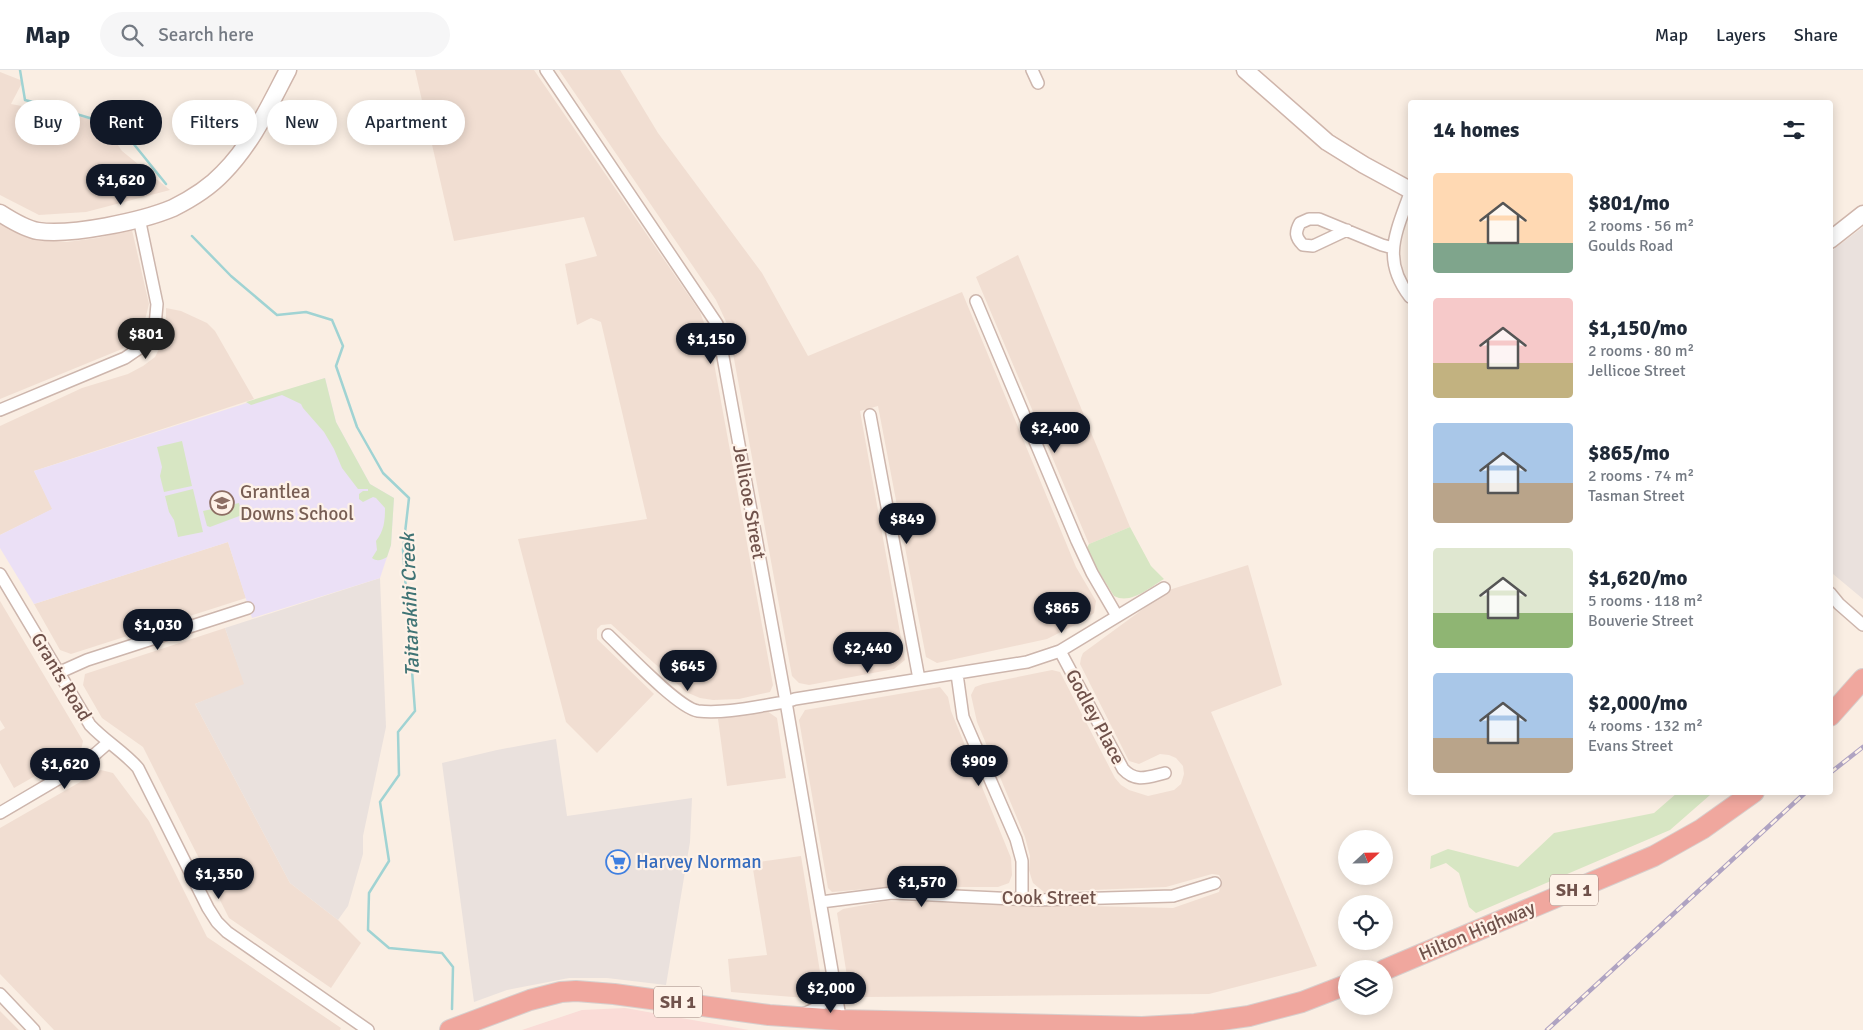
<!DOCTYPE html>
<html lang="en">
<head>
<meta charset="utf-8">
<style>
	:root { --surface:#fff; --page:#f6f6f7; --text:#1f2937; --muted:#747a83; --line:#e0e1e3; --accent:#111827 }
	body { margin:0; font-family:Signika,sans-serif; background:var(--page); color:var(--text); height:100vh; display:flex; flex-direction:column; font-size:19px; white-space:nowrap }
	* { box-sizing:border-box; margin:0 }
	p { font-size:16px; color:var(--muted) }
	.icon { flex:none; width:28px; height:28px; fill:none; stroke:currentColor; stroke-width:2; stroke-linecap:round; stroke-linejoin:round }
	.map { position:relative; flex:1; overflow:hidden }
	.sheet { position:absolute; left:1408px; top:30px; width:425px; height:695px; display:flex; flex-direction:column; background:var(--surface); border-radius:5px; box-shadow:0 2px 12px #0003 }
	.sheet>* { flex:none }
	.hud { position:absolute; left:15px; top:30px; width:475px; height:45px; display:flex; gap:10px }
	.needle { width:32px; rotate:68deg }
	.buttons { position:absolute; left:1338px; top:760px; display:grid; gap:10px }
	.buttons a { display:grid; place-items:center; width:55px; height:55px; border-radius:50%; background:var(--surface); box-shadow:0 2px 12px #0003; font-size:25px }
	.price { position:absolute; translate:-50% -42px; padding:0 11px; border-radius:18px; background:var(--accent); color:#fff; font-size:16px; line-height:32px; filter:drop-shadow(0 1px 2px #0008) }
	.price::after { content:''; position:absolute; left:50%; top:30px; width:15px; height:11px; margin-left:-8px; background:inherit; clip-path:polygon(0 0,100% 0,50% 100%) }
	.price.current { background:#222; color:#fff }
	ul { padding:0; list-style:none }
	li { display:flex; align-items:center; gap:15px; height:125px; padding:0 25px }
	li span { display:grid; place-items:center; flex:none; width:140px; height:100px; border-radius:5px; color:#555 }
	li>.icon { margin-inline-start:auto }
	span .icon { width:60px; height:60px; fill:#fffc; stroke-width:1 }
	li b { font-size:21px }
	h2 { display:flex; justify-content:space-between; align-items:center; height:60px; padding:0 25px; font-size:21px }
	.tag { padding:0 18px; border-radius:22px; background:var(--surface); box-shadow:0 2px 12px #0003; font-size:18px; line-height:45px }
	.tag.current { background:var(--accent); color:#fff }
	header { display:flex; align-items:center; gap:30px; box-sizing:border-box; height:70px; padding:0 25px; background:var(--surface); border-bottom:1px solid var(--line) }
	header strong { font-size:24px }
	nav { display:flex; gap:28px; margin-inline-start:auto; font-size:18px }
	.search { width:350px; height:45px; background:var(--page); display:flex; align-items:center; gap:12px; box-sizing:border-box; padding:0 18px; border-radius:28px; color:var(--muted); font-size:19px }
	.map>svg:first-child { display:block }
</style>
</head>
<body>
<header>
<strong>Map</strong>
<div class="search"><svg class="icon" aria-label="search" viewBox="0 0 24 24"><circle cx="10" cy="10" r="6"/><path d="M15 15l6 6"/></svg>Search here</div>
<nav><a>Map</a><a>Layers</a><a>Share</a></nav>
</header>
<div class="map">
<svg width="1863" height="960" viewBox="0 0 1863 960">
	<rect width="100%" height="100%" fill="#faeee3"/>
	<!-- residential -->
	<path fill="#f1ded2" d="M415,0H534L700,242L709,266L773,615L770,622L739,629L713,630L700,628L686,622L611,554L601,555L597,559V569L654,624L597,683L566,652L518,469L647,449L601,252L591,248L577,255L565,194L597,186L584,147L454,171Z
		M559,0H620L658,63L762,203L808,286L962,222L1076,497L1096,531L1094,543L1081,552L1047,569L937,593L926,587L878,336L860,341L905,590L894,599L809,615L799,613L792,606L728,256L716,230Z
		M0,2L23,11L11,34L91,49L111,65L122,81L170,120L86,142L39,145L0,125Z
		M0,153L34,169L67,172L97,168L132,160L149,234L145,250L139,264L122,279L0,329Z
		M1018,185L1130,457L1089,474L976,207Z
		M166,238L181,241L207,253L215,261L254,329L34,401L53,439L0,465V356L82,318L128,304L143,296L155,287L161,275L166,251Z
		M228,472L246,528L71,584L60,580L34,534Z
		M1248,495L1282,615L1211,642L1317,896L1209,924L864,927L855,924L849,919L837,843L843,839L886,831L1173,838L1219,822L1222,811L1219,805L1212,804L1166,817L1044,822L1033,813L1031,807L1029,800L1030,786L1025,767L977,652L971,625L975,617L983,614L1052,600L1060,602L1115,708L1121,715L1129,720L1148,726L1174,720L1181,714L1184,704L1183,696L1176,688L1169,685L1160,684L1139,694L1129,691L1080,594L1081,588L1083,583L1169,520Z
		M0,531L83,671L81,680L14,718L0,693V661L5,658L0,650Z
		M225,558L245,615L195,634L290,813L338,850L361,873L331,918L229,848L143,677L102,648L83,615L85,604Z
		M940,617L948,627L951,641L1011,788L1012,805L1009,813L998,817H888L832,822L828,818L799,650L805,640Z
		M767,641L777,648L786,708L727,716L718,649Z
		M101,700L113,703L149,751L207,867L341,958L340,960H54L0,904V758Z
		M801,786L822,914L821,919L813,927L806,928L731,922L728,889L767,885L752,793Z
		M0,941L19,960H0Z"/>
	<!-- commercial -->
	<path fill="#fadcd7" d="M625,938L749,960H522L582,940Z"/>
	<!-- industrial -->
	<path fill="#eae1dd" d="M1863,157V529L1833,504L1830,495V182Z
		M380,508L386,657L363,766V784L348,836L338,850L290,813L195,634L244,614L225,558Z
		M556,669L567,746L692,728L690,772L666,915L607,908H569L507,920L474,932L442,693L497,680Z"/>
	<!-- education -->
	<path fill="#ebe0f6" d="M325,308L336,352L370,414L394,428L391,475L380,508L252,548L228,472L34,534L0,478V465L52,439L34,401Z"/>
	<!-- green -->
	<path fill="#d7e6c3" d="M325,308L336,352L370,414L394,428L391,475L387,487C382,490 377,492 372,488L377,480L376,471C384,461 385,451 385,438L376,428L373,427L363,432L359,429V424L363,421H368V419H358L342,398L334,379L324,362L303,338L301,334L282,325L251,335L246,332Z
		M182,371L192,416L164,422L160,406L162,397L157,377Z
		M193,419L203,462L178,467L174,450L169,442L165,426Z
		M239,433L242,445L210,457L207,456L203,441Z
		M1130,457L1151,496L1164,509C1150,517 1131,535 1114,526L1094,494L1087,478L1089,474Z
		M1677,723H1710V725L1670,760L1476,843L1469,837L1459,803L1446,793L1430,799L1431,786L1448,779L1518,797L1554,763L1654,743Z"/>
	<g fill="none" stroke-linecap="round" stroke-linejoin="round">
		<!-- stream -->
		<path stroke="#a0d3d3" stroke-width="2.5" d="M20,0L25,30L56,38L120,57L166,114
			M192,166L231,206L277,245L306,242L332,250L343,276L336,296L357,357L383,403L409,428L403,480L415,641L398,662L399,705L380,732L389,791L369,823L368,860L389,878L442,883L453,897L452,939"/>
		<!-- street casing -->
		<g stroke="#cdb6ad" stroke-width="14">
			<path id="street" d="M546,0L717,254L786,632L841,953
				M1032,0L1038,13
				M1410,123C1396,163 1381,189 1410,227
				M1347,160L1313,176L1303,175C1295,167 1295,162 1300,153L1309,149H1319L1382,175L1393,178
				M976,231L1077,471L1092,503L1117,546
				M0,340L125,288L147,273L155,256L157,234L139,148
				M870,345L919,609
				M0,504L90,655C105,671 124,682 138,698L208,838L217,852L227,862L368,960
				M1830,523L1839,534L1863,555
				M608,565C625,581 678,638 698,641C726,644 758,636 786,632L795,629L1027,592L1060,581L1164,518
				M1060,581L1123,699C1136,713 1148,707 1165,703
				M58,603L87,590L248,538
				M957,604L963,647L1016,769L1022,791V829
				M0,743L85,693L109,672
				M821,832L892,823L1036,830L1173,826L1215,813
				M0,924L34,960
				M803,944C822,937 827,932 834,913"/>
		</g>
		<!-- secondary casing -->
		<g stroke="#cfb5ab" stroke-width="19">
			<path id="secondary" d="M1245,0L1327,72L1364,95L1410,120
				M0,143C11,150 26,159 38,161C71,166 142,151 173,138C191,129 209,118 223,103C252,74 269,36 288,0
				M1830,170L1863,144"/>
		</g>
		<!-- highway casing -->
		<g stroke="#d7cfcd" stroke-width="22">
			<path id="highway" d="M1830,646L1863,609
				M1384,900L1654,786L1702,759L1754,722
				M450,960L530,930L561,922L576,921L614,924L769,945L840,950L1142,957L1195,954L1249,946L1302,932L1346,915"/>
		</g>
		<!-- street -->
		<use href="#street" stroke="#fff" stroke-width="11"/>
		<!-- secondary -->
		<use href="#secondary" stroke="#fff" stroke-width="16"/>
		<!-- highway -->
		<use href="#highway" stroke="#f0a79e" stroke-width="20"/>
		<!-- rail casing -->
		<g stroke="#afa3c2" stroke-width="4.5">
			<path id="rail" d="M1830,703L1863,677
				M1547,960L1806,722"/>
		</g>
		<!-- rail -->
		<use href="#rail" stroke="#fef2e8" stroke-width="2.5" stroke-dasharray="8" stroke-linecap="butt"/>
	</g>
	<!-- icons -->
	<defs>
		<g id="school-ring" transform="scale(1.25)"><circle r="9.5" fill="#fef2e8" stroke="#8d6e63" stroke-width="1.5"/><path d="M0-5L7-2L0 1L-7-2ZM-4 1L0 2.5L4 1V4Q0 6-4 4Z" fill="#8d6e63"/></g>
		<g id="supermarket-ring" transform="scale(1.25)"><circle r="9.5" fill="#fef2e8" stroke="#3f7fe0" stroke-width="1.5"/><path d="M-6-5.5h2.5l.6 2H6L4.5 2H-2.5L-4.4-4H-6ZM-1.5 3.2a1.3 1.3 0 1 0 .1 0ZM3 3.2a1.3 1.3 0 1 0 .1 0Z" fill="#3f7fe0"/></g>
	</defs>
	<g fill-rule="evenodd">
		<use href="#school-ring" x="222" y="433"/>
		<use href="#supermarket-ring" x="618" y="792"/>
	</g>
	<g text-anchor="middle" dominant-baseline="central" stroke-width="4.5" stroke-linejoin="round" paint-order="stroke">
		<!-- shield labels -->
		<g fill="#fef2e8" stroke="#9b827a" stroke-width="1">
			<rect x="1550" y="804.5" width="48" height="31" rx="4"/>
			<rect x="654" y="916.5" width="48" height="31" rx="4"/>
		</g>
		<g font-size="18" font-weight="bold" fill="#70524b">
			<text x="1574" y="820">SH 1</text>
			<text x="678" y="932">SH 1</text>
		</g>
		<!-- education labels -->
		<g font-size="19" fill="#785e54" stroke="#fef2e8" text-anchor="start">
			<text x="240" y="422">Grantlea<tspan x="240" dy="22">Downs School</tspan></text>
		</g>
		<!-- street labels -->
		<g font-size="19" fill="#70524b" stroke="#fef2e8">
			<text transform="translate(749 432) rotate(80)">Jellicoe Street</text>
			<text transform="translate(61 607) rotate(59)">Grants Road</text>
			<text transform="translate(1095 647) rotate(62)">Godley Place</text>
			<text x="1049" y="828">Cook Street</text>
			<text transform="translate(1477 861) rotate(-23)">Hilton Highway</text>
		</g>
		<!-- shop labels -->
		<g font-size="19" fill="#366cbe" stroke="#fef2e8" text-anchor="start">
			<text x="636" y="792">Harvey Norman</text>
		</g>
		<!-- water labels -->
		<g font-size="20" font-style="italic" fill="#407475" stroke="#fef2e8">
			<text transform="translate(410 535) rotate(-92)">Taitarakihi Creek</text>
		</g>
	</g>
</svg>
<div class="buttons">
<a><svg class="needle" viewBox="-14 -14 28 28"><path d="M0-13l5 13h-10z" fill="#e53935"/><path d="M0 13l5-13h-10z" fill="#747a83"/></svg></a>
<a><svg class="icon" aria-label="locate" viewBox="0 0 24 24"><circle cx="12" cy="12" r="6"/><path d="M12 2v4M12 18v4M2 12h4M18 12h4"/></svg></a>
<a><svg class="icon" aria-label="layers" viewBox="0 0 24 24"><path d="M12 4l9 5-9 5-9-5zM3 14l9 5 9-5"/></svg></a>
</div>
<b class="price" style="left:121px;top:136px">$1,620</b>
<b class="price current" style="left:146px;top:290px">$801</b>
<b class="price" style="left:711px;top:295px">$1,150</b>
<b class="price" style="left:1055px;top:384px">$2,400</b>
<b class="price" style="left:907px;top:475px">$849</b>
<b class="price" style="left:1062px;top:564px">$865</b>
<b class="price" style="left:158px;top:581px">$1,030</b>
<b class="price" style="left:868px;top:604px">$2,440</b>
<b class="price" style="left:688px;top:622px">$645</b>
<b class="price" style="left:979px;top:717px">$909</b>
<b class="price" style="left:65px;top:720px">$1,620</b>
<b class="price" style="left:219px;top:830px">$1,350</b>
<b class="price" style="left:922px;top:838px">$1,570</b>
<b class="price" style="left:831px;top:944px">$2,000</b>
<div class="hud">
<a class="tag">Buy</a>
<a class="tag current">Rent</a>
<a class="tag">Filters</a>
<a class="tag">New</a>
<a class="tag">Apartment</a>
</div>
<section class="sheet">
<h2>14 homes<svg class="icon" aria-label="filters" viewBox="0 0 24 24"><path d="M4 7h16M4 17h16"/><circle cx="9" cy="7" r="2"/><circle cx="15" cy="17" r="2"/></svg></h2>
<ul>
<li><span style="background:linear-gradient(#ffd9b3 70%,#7fa58c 0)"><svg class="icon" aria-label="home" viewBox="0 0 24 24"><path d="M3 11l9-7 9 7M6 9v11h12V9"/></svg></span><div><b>$801/mo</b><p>2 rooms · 56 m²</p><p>Goulds Road</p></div></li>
<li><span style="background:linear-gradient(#f6c9c9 65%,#c2b280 0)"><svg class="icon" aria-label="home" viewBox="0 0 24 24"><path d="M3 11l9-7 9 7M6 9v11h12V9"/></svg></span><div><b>$1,150/mo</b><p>2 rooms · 80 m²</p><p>Jellicoe Street</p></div></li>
<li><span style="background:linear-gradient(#a9c7e8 60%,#b9a48a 0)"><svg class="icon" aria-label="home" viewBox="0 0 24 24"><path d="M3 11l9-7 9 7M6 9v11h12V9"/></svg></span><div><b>$865/mo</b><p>2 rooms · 74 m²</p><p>Tasman Street</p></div></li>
<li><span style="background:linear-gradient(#dfe7d0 65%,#8fb573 0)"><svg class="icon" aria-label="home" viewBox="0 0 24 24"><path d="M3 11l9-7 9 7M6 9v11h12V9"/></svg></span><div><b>$1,620/mo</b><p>5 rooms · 118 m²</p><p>Bouverie Street</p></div></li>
<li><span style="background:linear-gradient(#a9c7e8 65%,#b9a48a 0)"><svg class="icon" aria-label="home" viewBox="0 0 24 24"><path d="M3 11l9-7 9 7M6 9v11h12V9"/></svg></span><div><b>$2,000/mo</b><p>4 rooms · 132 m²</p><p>Evans Street</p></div></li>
</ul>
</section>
</div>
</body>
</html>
